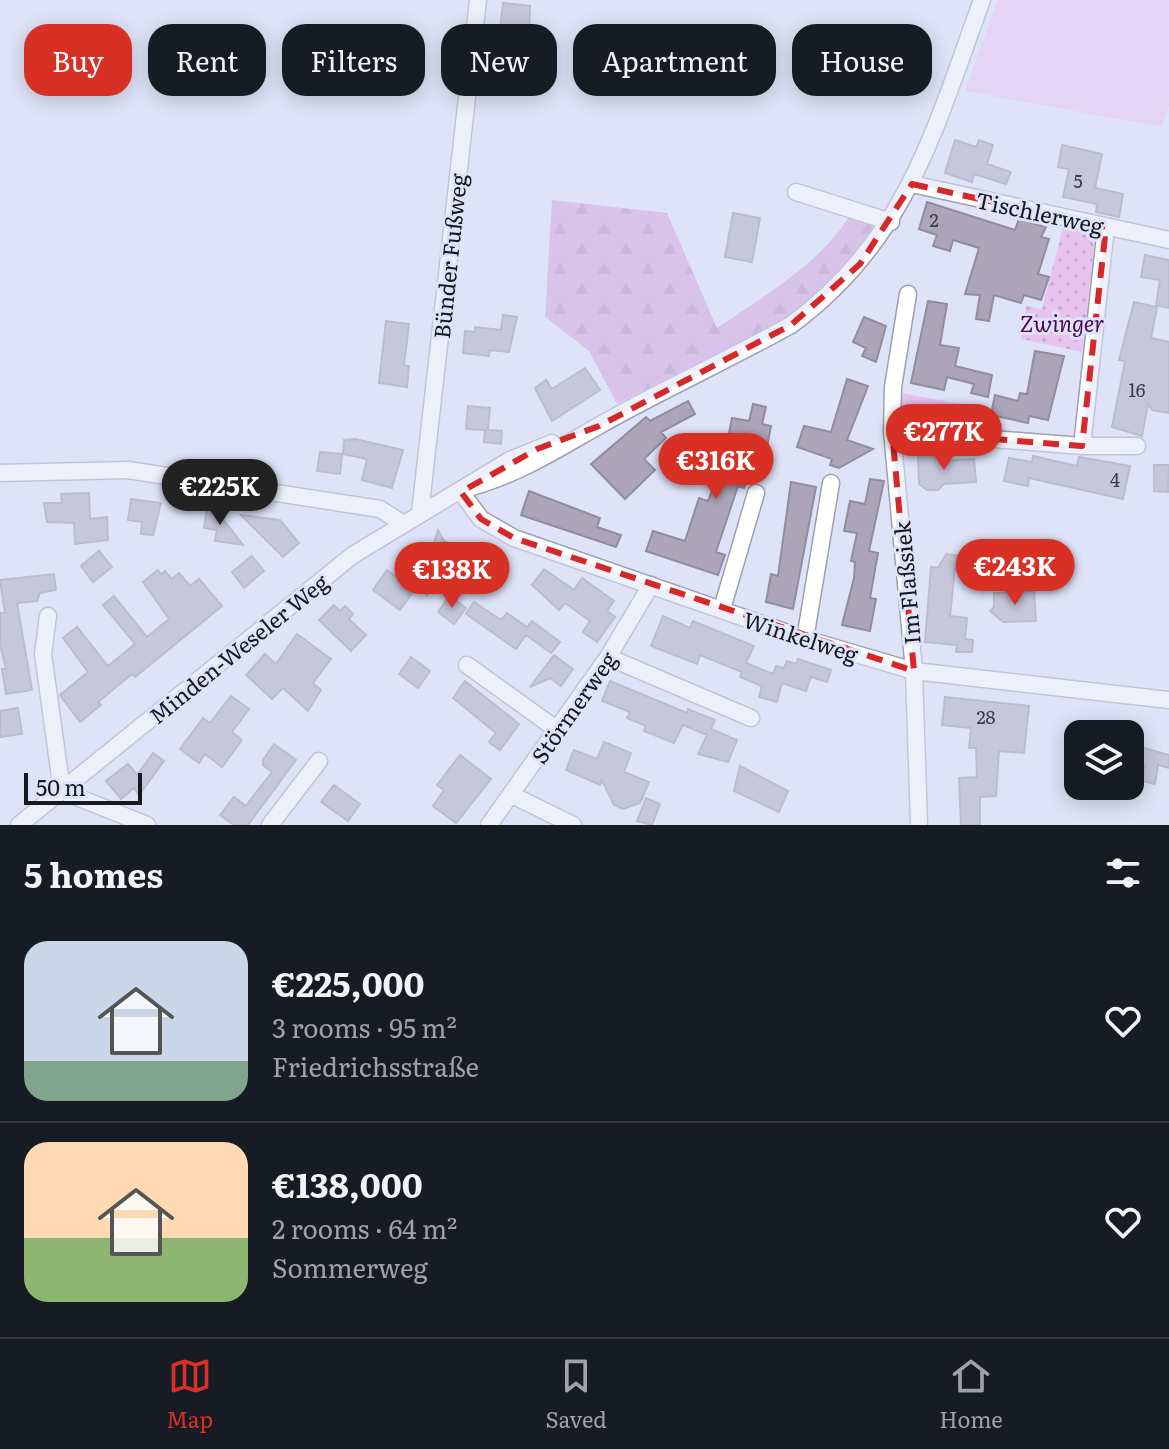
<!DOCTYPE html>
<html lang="en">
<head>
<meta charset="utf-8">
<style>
	:root { --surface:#171b24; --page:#242831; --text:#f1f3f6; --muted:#9ea1a6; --line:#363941; --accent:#d93025 }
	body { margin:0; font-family:Literata,serif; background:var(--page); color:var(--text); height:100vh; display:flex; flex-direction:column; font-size:30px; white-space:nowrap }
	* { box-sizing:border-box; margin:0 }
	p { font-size:26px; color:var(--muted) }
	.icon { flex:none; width:44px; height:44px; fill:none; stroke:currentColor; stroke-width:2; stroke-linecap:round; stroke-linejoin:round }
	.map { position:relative; height:825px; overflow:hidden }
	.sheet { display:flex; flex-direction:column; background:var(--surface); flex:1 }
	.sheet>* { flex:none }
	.banner { position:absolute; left:24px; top:24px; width:1122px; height:72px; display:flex; gap:16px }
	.controls { position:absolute; left:1064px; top:720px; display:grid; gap:16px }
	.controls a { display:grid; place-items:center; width:80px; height:80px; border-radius:16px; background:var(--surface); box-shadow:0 4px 20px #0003; font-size:40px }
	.scale { position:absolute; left:24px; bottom:20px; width:118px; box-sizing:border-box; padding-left:8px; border:4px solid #171820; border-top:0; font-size:22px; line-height:28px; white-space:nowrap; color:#171820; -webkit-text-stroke:6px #dfe3f8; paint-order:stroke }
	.price { position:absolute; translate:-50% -68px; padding:0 18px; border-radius:28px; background:var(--accent); color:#fff; font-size:26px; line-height:52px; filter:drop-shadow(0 2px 4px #0008) }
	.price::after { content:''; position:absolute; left:50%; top:48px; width:24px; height:18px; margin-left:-12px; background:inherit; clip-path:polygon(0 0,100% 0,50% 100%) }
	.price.on { background:#222; color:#fff }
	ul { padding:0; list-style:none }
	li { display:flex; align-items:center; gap:24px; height:200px; padding:0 24px }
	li+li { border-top:2px solid var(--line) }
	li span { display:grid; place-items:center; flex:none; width:224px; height:160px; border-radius:24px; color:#555 }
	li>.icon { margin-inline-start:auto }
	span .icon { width:96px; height:96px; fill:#fffc; stroke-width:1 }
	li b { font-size:34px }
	h2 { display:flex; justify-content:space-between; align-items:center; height:96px; padding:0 24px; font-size:34px }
	.chip { padding:0 28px; border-radius:24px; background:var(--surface); box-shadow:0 4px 20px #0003; font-size:28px; line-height:72px }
	.chip.on { background:var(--accent); color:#fff }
	.tabs { display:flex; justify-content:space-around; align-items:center; height:112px; border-top:2px solid var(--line); background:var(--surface); font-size:22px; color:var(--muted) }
	.tabs a { display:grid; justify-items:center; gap:4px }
	.tabs .on { color:var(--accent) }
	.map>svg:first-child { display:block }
</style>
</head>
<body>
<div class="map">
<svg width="1169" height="825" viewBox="0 0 1169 825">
	<defs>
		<pattern id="forest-firs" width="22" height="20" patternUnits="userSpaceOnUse" patternTransform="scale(2)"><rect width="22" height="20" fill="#d39cdc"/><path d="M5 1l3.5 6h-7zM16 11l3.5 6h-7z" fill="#b486bc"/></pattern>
		<pattern id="garden-dots" width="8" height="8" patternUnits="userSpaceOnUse" patternTransform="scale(2)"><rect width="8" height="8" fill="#e8c3ee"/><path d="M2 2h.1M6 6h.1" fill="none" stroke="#c6a7cc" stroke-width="1.8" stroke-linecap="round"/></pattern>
	</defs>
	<rect width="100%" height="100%" fill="#dfe3f8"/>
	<!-- green -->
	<path fill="#e8c3ee" d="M998,0H1169V105L1161,127L965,91Z
		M900,393L991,409L989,428L896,421Z"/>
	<!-- forest -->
	<path fill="url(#forest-firs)" d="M552,200L667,213L717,328C765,295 820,264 850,215L879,225L826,288L784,320L617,404L589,351L545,317Z"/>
	<!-- garden -->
	<path fill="url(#garden-dots)" d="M1063,227C1077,230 1089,231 1094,246L1082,352L1021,339L1026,306L1042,309Z"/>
	<!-- building -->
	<path fill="#aca5b9" stroke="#928c9f" stroke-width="2" d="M503,3L530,6L529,44L499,41Z
		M955,140L976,147L979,140L993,145L987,164L1011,172L1006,184L974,174L972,182L945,173Z
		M1062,145L1102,154L1095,188L1123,194L1119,217L1096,212L1097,204L1063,197L1069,169L1058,167Z
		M927,202L1015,230L1019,219L1046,227L1041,237L1049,239L1038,274L1049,277L1041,300L1024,295L1021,303L994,295L989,321L976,319L980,295L965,294L979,248L953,240L950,251L933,246L937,235L919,229Z
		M733,213L760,218L752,262L725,257Z
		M1145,255L1169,260V308L1156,305L1160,280L1141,277Z
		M928,301L947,304L940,345L959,348L955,366L992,375L988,397L971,393L974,384L947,377L944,390L911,383Z
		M1134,302L1157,307L1151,338L1169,342V413L1152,410L1148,404L1142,436L1112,427L1125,361L1119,360Z
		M503,315L517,317L509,352L490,350L489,356L463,353L465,331L475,332V327L501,330Z
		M864,317L886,326L876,362L862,356L866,348L853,342Z
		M386,321L409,324L404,365L409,366L407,387L379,383Z
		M1035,351L1064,356L1048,420L1029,416L1028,423L991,415L995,395L1018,401L1020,393L1027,394Z
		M585,368L600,390L552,421L535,388L546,380L552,389Z
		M847,379L868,386L847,440L873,449L839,468L830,465L832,459L797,447L804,426L831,432Z
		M688,401L695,414L661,432L666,438L644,459L655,470L625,499L591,464L646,417L650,421Z
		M753,404L766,407L762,424L771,426L767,447L745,442L740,464L750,468L744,488L738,486L716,552L725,555L718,575L646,551L653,531L685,541L699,498L708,501L724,459L732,418L749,421Z
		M468,406L490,408L488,430L502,431L501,444L484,442L485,430L466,429Z
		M355,439L403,450L392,488L362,480L367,459L343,454L344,440Z
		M320,452L342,454L340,474L317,471Z
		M938,454L939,461L974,459L976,482L944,484L938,490H927L919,484L918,456Z
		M1033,456L1077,466L1079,457L1130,466L1123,499L1029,478L1028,486L1004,481L1009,458L1032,462Z
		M1154,465H1169L1168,492L1154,491Z
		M870,479L884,481L869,551L878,553L870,598L876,599L870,631L842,625L854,578L855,562L851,561L857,533L844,531L850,501L865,504Z
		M791,482L816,487L793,609L766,602L771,574L778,576Z
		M529,491L600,518L597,527L621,535L616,547L521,515Z
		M89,493L90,519L107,517L108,540L75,544L74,523L47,522L44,503H62L61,494Z
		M131,499L161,503L153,535L141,534L142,522L128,520Z
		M208,501L229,527L243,545L215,541L217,530L204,528Z
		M241,515L280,520L299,543L283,557Z
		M438,530L444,541L478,553L472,572L450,565L427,595L416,587L433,563L428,561Z
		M99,551L112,567L93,582L81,566Z
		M946,554L962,556L960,570L955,569L950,616L967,618L965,639L973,640L972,652H956L957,645L925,642L931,567L938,568Z
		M252,556L264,571L244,588L232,572Z
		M544,569L574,590L582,578L614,601L607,611L615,617L597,642L583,632L590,621L565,603L559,610L532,585Z
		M158,570L161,574L165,571L172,579L179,573L190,586L199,579L222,606L135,677L132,674L98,702L101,705L80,722L60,695L88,672L63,638L77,627L108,666L135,644L103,605L114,596L147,637L169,619L143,582Z
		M387,570L415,589L400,610L373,590Z
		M54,574L56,590L40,593L37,601L17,603L32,690L6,694L2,669H6L0,645V613H5L0,580Z
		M1034,591L1036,621L1003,622L990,611L994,607V593Z
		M449,596L466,608L454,624L438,612Z
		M474,602L501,620L507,613L527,627L532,621L560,642L551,653L526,635L516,649L466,614Z
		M334,605L340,611L345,606L353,614L349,619L366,635L351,651L319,620Z
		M663,616L690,628L693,621L754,646L746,663L773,674L776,666L784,668L787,661L796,664L798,659L831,670L827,682L811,677L806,691L782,683L777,702L759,697L762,686L740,677L742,672L700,655L697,664L651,646Z
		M297,634L331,659L313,683L321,690L308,711L283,688L272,699L246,675L265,654L276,664Z
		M554,655L573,669L561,686L550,678L530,687Z
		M411,657L430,671L418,688L399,674Z
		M465,681L519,724L500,750L489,742L496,733L453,698Z
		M610,681L687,713L688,709L715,720L711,729L737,740L728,762L698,754L707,735L683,725L674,743L644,731L646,726L627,718L630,712L602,701Z
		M231,696L249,709L232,732L242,740L222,767L205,754L199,763L180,749L203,718L210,723Z
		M945,697L1029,706L1024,753L999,751L996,796L980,797V825H961L959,778L977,777L976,748H969L971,728L942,725Z
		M18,708L22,734L0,737V711Z
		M604,742L631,753L624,772L649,782L640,803L623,809L614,805L602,780L600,785L566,770L574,750L597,759Z
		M274,744L296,760L248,825H234L220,815L234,797L246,806L254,795L272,772L263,765V760Z
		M1130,744L1169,755V768L1158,765L1155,784L1142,781L1145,765L1130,762Z
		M153,753L164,761L139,795L134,788L121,799L106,781L128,764L137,775Z
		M460,755L491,779L456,823L433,806L444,790L437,785Z
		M740,766L788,791L779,812L734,791Z
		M334,785L360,804L348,821L321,802Z
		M646,798L660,804L652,825L637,821Z"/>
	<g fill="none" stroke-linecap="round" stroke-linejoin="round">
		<!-- minor casing -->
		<g stroke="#9d9fb3" stroke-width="19">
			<path id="minor" d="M912,184L1169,240
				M796,192L891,222
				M908,294L893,387L892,431L914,671L919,825
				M892,431L1082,446L1106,227
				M1082,446H1137
				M0,473L128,470L380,509L402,523
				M468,488C517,475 556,450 600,425C662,390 728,360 791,325C907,240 935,128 982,0
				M461,492L481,519L514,538L805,639L914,671L1169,700
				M420,513L478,0
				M722,609L756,493
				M48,616L43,654L62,791L147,825
				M805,639L831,483
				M608,657L751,718
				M467,665L556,729
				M512,795L573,825
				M19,825L353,555L510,460L552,443
				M270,825L319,761
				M489,825L608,657L651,585"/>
		</g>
		<!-- minor -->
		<use href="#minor" stroke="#fff" stroke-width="16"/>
	</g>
	<!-- marked area -->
	<path d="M0 0H1169V825H0ZM912,184L1106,227L1082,446L892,431L914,671L514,538L481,519L461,492L537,449L599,426L791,325L860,264Z" fill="#dfe3f8" fill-opacity=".55" fill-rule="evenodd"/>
	<path fill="none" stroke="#d62828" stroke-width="6" stroke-dasharray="16 10" stroke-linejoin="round" d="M912,184L1106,227L1082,446L892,431L914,671L514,538L481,519L461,492L537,449L599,426L791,325L860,264Z"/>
	<g text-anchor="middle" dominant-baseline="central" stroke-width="6" stroke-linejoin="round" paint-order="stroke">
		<!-- number labels -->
		<g font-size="18" fill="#3c3b46">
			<text x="1078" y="180">5</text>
			<text x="934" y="219">2</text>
			<text x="1137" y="389">16</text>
			<text x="1115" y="479">4</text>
			<text x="986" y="716">28</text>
		</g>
		<!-- street labels -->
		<g font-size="22" fill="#171820" stroke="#dfe3f8">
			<text transform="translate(1040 212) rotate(12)">Tischlerweg</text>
			<text transform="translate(449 256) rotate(-84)">Bünder Fußweg</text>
			<text transform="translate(906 583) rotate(-95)">Im Flaßsiek</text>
			<text transform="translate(801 636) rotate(18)">Winkelweg</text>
			<text transform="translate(238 648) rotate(-39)">Minden-Weseler Weg</text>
			<text transform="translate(573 707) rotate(-55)">Störmerweg</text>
		</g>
		<!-- park labels -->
		<g font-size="22" font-style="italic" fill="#4d0657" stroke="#dfe3f8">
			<text x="1062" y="322">Zwinger</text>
		</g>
	</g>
</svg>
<div class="controls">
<a><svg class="icon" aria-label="layers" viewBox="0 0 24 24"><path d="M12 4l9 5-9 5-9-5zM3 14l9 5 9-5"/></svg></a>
</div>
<div class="scale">50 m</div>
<b class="price" style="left:944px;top:472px">€277K</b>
<b class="price" style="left:716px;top:501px">€316K</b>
<b class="price on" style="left:220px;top:527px">€225K</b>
<b class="price" style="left:1015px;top:607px">€243K</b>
<b class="price" style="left:452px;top:610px">€138K</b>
<div class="banner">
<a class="chip on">Buy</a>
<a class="chip">Rent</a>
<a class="chip">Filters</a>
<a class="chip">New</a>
<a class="chip">Apartment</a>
<a class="chip">House</a>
</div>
</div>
<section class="sheet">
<h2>5 homes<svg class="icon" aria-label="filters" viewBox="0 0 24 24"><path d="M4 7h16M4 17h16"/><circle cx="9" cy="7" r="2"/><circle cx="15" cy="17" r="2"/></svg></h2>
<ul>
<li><span style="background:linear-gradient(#c9d6e8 75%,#7fa58c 0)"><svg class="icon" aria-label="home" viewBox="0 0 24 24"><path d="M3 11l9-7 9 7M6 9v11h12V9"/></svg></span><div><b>€225,000</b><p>3 rooms · 95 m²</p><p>Friedrichsstraße</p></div><svg class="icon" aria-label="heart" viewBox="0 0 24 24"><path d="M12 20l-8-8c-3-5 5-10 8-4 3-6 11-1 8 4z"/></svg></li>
<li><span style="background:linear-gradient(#ffd9b3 60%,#8fb573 0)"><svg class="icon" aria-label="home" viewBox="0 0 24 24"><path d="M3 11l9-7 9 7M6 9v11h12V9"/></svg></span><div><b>€138,000</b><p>2 rooms · 64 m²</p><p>Sommerweg</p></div><svg class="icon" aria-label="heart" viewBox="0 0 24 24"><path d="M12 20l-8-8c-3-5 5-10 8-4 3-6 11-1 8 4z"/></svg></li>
</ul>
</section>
<nav class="tabs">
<a class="on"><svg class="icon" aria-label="map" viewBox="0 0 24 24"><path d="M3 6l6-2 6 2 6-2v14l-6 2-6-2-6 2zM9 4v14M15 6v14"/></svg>Map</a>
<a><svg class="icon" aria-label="saved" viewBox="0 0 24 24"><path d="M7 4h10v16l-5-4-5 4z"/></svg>Saved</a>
<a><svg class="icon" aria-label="home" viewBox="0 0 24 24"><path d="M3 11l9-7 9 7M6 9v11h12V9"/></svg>Home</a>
</nav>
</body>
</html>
